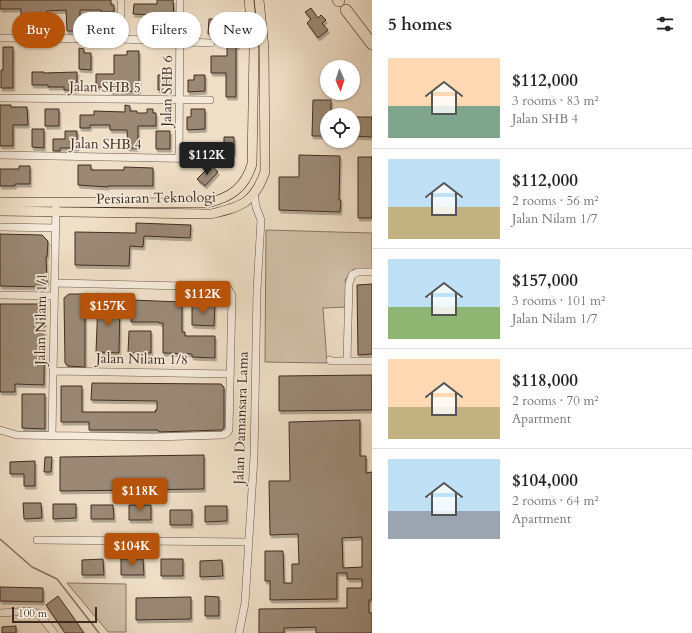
<!DOCTYPE html>
<html lang="en">
<head>
<meta charset="utf-8">
<style>
	:root { --surface:#fff; --page:#f6f6f6; --text:#222; --muted:#767676; --line:#e0e0e0; --accent:#b45309 }
	body { margin:0; font-family:Cardo,serif; background:var(--page); color:var(--text); height:100vh; display:flex; flex-direction:column; font-size:15px; white-space:nowrap }
	* { box-sizing:border-box; margin:0 }
	p { font-size:13px; color:var(--muted) }
	.icon { flex:none; width:22px; height:22px; fill:none; stroke:currentColor; stroke-width:2; stroke-linecap:round; stroke-linejoin:round }
	.map { position:relative; flex:1; overflow:hidden }
	.details { display:flex; flex-direction:column; background:var(--surface); width:320px }
	.details>* { flex:none }
	.banner { position:absolute; left:12px; top:12px; width:300px; height:36px; display:flex; gap:8px }
	.needle { width:26px; rotate:177deg }
	.tools { position:absolute; left:320px; top:60px; display:grid; gap:8px }
	.tools a { display:grid; place-items:center; width:40px; height:40px; border-radius:50%; background:var(--surface); box-shadow:0 1px 3px #0004; font-size:20px }
	.scale { position:absolute; left:12px; bottom:10px; width:85px; box-sizing:border-box; padding-left:4px; border:2px solid #3f2c1f; border-top:0; font-size:11px; line-height:14px; white-space:nowrap; color:#3f2c1f; -webkit-text-stroke:3px #f5eadb; paint-order:stroke }
	.price { position:absolute; translate:-50% -34px; padding:0 9px; border-radius:4px; background:var(--accent); color:#fff; font-size:13px; line-height:26px; filter:drop-shadow(0 1px 2px #0008) }
	.price::after { content:''; position:absolute; left:50%; top:24px; width:12px; height:9px; margin-left:-6px; background:inherit; clip-path:polygon(0 0,100% 0,50% 100%) }
	.price.active { background:#222; color:#fff }
	ul { padding:0; list-style:none }
	li { display:flex; align-items:center; gap:12px; height:100px; padding:0 16px }
	li+li { border-top:1px solid var(--line) }
	li span { display:grid; place-items:center; flex:none; width:112px; height:80px; border-radius:0px; color:#555 }
	li>.icon { margin-inline-start:auto }
	span .icon { width:48px; height:48px; fill:#fffc; stroke-width:1 }
	li b { font-size:17px }
	h2 { display:flex; justify-content:space-between; align-items:center; height:48px; padding:0 16px; font-size:17px }
	.tag { padding:0 14px; border-radius:18px; background:var(--surface); box-shadow:0 1px 3px #0004; font-size:14px; line-height:36px }
	.tag.active { background:var(--accent); color:#fff }
	main { display:flex; flex:1; min-height:0 }
	.map>svg:first-child { display:block }
</style>
</head>
<body>
<main>
<div class="map">
<svg width="372" height="633" viewBox="0 0 372 633">
	<defs>
		<filter id="shadow"><feDropShadow dx="1.5" dy="3" stdDeviation="0" flood-color="#0004"/></filter>
	</defs>
	<rect width="100%" height="100%" fill="#efdfc7"/>
	<filter id="stains"><feTurbulence type="fractalNoise" baseFrequency=".005" numOctaves="4"/><feColorMatrix values="0 0 0 0 .2 0 0 0 0 .09 0 0 0 0 .02 0 0 0 .5 -.17"/></filter>
	<radialGradient id="worn" r=".72"><stop offset=".6" stop-color="#630" stop-opacity="0"/><stop offset="1" stop-color="#630" stop-opacity=".3"/></radialGradient>
	<!-- green -->
	<path fill="#d1c1aa" stroke="#887664" d="M266,230L372,233V269H354L345,280L348,307L323,308L327,363L265,362Z
		M67,583L126,584V632H108Z"/>
	<g fill="none" stroke-linecap="round" stroke-linejoin="round">
		<!-- stream -->
		<path stroke="#857362" stroke-width="1.5" d="M0,539L32,567L57,579L99,633"/>
	</g>
	<!-- building -->
	<path fill="#9b8976" stroke="#3f2c1f" fill-rule="evenodd" filter="url(#shadow)" d="M0,0H111V5H114V12H101V10H80V31H67L66,10L47,11L48,29L21,30V9H0Z
		M157,0H173L174,15H170V31H154V15L133,14L134,4H157Z
		M311,8L318,18L321,15L326,20L322,23L328,30L318,38L307,23L311,19L305,12Z
		M209,19H237L238,46L236,47V97H226V73H211V56H227V35L208,34Z
		M3,47H13V88H1V70H3Z
		M79,48L84,49V53H91V70L79,69Z
		M127,51H139V91L111,92V87H96V74H114V55H127Z
		M32,72H44V73L77,72V90H64V87H48V85H32Z
		M158,75H168V79H171V90H158Z
		M194,75H205V91L188,92V80H194Z
		M313,100H331V115H327V136H312Z
		M0,105H11V107H27L28,125H13V146H0Z
		M125,105L130,106V111H137V113H147V109H153V113H156V126H138V148H128L127,130H110V125H90V128H80V115H94V111L125,112Z
		M45,109H59V126H45Z
		M191,109H205V129L187,130V117H191Z
		M353,117H372V137L353,136Z
		M32,129H44V148L32,147Z
		M65,131H77V148H60V151H53V139H65Z
		M156,131H170V149H156Z
		M224,137H234V154H224Z
		M299,155L340,156L339,200H341L340,212L279,210V177H299Z
		M358,157H372V218H358Z
		M78,165H91V170H124V167L153,168V186H108V187L78,185Z
		M19,166H30V184H15V186H0V169H19Z
		M213,167L218,172L205,186L197,179L208,168L210,171Z
		M136,223L191,225L190,238L144,236L143,247L130,246L129,266L75,265V232L136,233Z
		M0,234L42,235L48,241L47,257H46L47,283L43,287L0,286Z
		M372,284V354L358,355L357,285Z
		M69,294H85V367L68,366L65,363L64,298Z
		M131,300L182,302V332H185V336H215V358L192,357V354L163,353V323H159V322H131Z
		M98,301H120L119,353L96,352Z
		M0,304H45L44,385L15,384V392H0Z
		M192,304H215L214,326L192,325Z
		M129,331H151V353H128Z
		M372,375V410L279,411V376Z
		M92,383L221,384L224,387V428L222,430L159,432L158,430H89V422H61V386H82V412H156L155,410H157V401L91,400Z
		M22,394H45V429L22,428Z
		M360,420V456H366V473L372,472V600H369V613H372V633H316V627L284,628V633H259V609L347,608V588H362V579H347V573H337V599L270,600V581H265V551H283L284,583H292V564H299L298,534L270,535L269,481H290L289,422ZM362,537V567L343,568L342,538Z
		M204,455V489L60,491V457Z
		M45,457H52L51,472H44Z
		M35,461V486H24V474H10V462Z
		M23,503H41L42,518L24,519Z
		M53,504H76V518L53,519Z
		M91,505H113L114,519H91Z
		M129,505H151V520H129Z
		M205,506H227V521L205,522Z
		M170,510H192V525H170Z
		M103,559L104,575H82V560Z
		M121,559H143L144,575H121Z
		M161,559H183V576H161Z
		M222,560L223,576L200,577V561Z
		M0,587L43,588V602L0,601Z
		M58,596L71,614L84,633H65L46,605Z
		M205,596L219,597V616H205Z
		M191,597V619L136,620V598Z
		M16,626V633H2V627Z"/>
	<g fill="none" stroke-linecap="round" stroke-linejoin="round">
		<!-- minor casing -->
		<g stroke="#6b5949" stroke-width="8">
			<path id="minor" d="M121,0V39
				M0,38L121,39L211,43
				M0,98L210,100
				M0,155L211,159
				M179,159L180,0
				M0,227L56,228
				M0,295L54,296
				M330,360L331,361H372
				M347,361L349,284L352,275L358,272H372
				M53,371L230,374
				M0,430L17,435L153,437L223,435L227,433L229,430L232,295L227,287L55,283
				M52,436L56,203
				M37,540L248,542
				M0,613L31,611L39,614L54,633
				M239,633L245,603L254,457L257,290L261,220L256,207L254,193"/>
		</g>
		<!-- major casing -->
		<g stroke="#3f2c1f" stroke-width="10">
			<path id="major" d="M0,202L207,203C230,198 245,188 252,164L254,49L249,0
				M0,211L211,214C241,207 254,203 265,172L264,48L259,0"/>
		</g>
		<!-- highway casing -->
		<g stroke="#3f2c1f" stroke-width="12">
			<path id="highway" d="M338,0L339,1
				M346,10L372,44"/>
		</g>
		<!-- minor -->
		<use href="#minor" stroke="#f5eadb" stroke-width="7"/>
		<!-- major -->
		<use href="#major" stroke="#efdfc7" stroke-width="9"/>
		<!-- highway -->
		<use href="#highway" stroke="#efdfc7" stroke-width="11"/>
	</g>
	<g text-anchor="middle" dominant-baseline="central" stroke-width="3.5" stroke-linejoin="round" paint-order="stroke">
		<!-- street labels -->
		<g font-size="14" fill="#3f2c1f" stroke="#f5eadb">
			<text transform="translate(105 87) rotate(1)">Jalan SHB 5</text>
			<text transform="translate(167 91) rotate(-89)">Jalan SHB 6</text>
			<text transform="translate(106 144) rotate(1)">Jalan SHB 4</text>
			<text transform="translate(156 198) rotate(-1)">Persiaran Teknologi</text>
			<text transform="translate(41 319) rotate(-89)">Jalan Nilam 1/1</text>
			<text transform="translate(142 359) rotate(1)">Jalan Nilam 1/8</text>
			<text transform="translate(241 418) rotate(-88)">Jalan Damansara Lama</text>
		</g>
	</g>
	<rect width="100%" height="100%" filter="url(#stains)"/>
	<rect width="100%" height="100%" fill="url(#worn)"/>
</svg>
<div class="tools">
<a><svg class="needle" viewBox="-14 -14 28 28"><path d="M0-13l5 13h-10z" fill="#e53935"/><path d="M0 13l5-13h-10z" fill="#767676"/></svg></a>
<a><svg class="icon" aria-label="locate" viewBox="0 0 24 24"><circle cx="12" cy="12" r="6"/><path d="M12 2v4M12 18v4M2 12h4M18 12h4"/></svg></a>
</div>
<div class="scale">100 m</div>
<b class="price active" style="left:207px;top:176px">$112K</b>
<b class="price" style="left:203px;top:315px">$112K</b>
<b class="price" style="left:108px;top:327px">$157K</b>
<b class="price" style="left:140px;top:512px">$118K</b>
<b class="price" style="left:132px;top:567px">$104K</b>
<div class="banner">
<a class="tag active">Buy</a>
<a class="tag">Rent</a>
<a class="tag">Filters</a>
<a class="tag">New</a>
</div>
</div>
<section class="details">
<h2>5 homes<svg class="icon" aria-label="filters" viewBox="0 0 24 24"><path d="M4 7h16M4 17h16"/><circle cx="9" cy="7" r="2"/><circle cx="15" cy="17" r="2"/></svg></h2>
<ul>
<li><span style="background:linear-gradient(#ffd9b3 60%,#7fa58c 0)"><svg class="icon" aria-label="home" viewBox="0 0 24 24"><path d="M3 11l9-7 9 7M6 9v11h12V9"/></svg></span><div><b>$112,000</b><p>3 rooms · 83 m²</p><p>Jalan SHB 4</p></div></li>
<li><span style="background:linear-gradient(#bfe0f5 60%,#c2b280 0)"><svg class="icon" aria-label="home" viewBox="0 0 24 24"><path d="M3 11l9-7 9 7M6 9v11h12V9"/></svg></span><div><b>$112,000</b><p>2 rooms · 56 m²</p><p>Jalan Nilam 1/7</p></div></li>
<li><span style="background:linear-gradient(#bfe0f5 60%,#8fb573 0)"><svg class="icon" aria-label="home" viewBox="0 0 24 24"><path d="M3 11l9-7 9 7M6 9v11h12V9"/></svg></span><div><b>$157,000</b><p>3 rooms · 101 m²</p><p>Jalan Nilam 1/7</p></div></li>
<li><span style="background:linear-gradient(#ffd9b3 60%,#c2b280 0)"><svg class="icon" aria-label="home" viewBox="0 0 24 24"><path d="M3 11l9-7 9 7M6 9v11h12V9"/></svg></span><div><b>$118,000</b><p>2 rooms · 70 m²</p><p>Apartment</p></div></li>
<li><span style="background:linear-gradient(#bfe0f5 65%,#9aa5b1 0)"><svg class="icon" aria-label="home" viewBox="0 0 24 24"><path d="M3 11l9-7 9 7M6 9v11h12V9"/></svg></span><div><b>$104,000</b><p>2 rooms · 64 m²</p><p>Apartment</p></div></li>
</ul>
</section>
</main>
</body>
</html>
